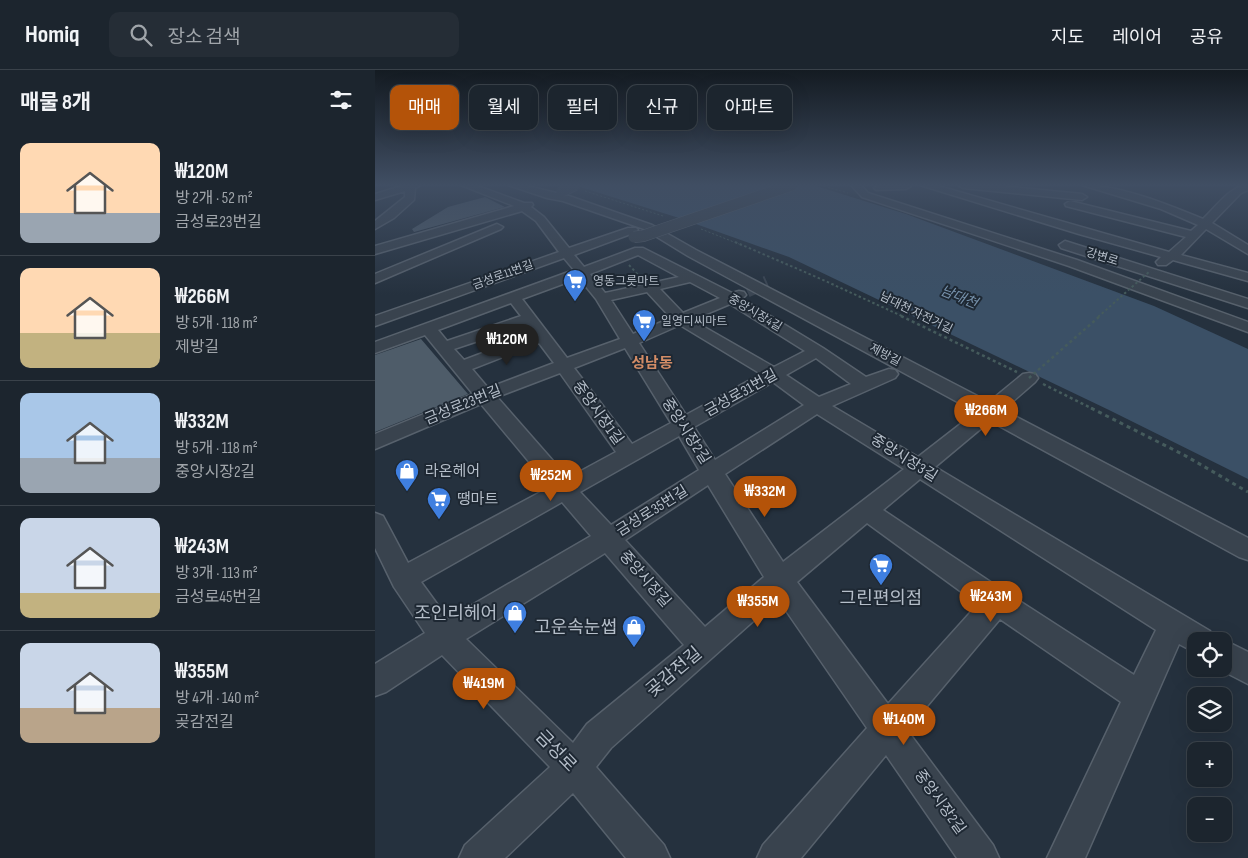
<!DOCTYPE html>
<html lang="ko">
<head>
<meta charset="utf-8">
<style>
	:root { --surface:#1c252e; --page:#252d36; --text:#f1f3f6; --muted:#a0a5aa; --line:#3a424a; --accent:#b45309 }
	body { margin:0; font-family:"Sofia Sans Condensed","Noto Sans KR",sans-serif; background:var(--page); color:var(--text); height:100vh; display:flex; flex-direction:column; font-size:19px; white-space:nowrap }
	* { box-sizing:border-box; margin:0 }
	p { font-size:16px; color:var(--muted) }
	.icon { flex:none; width:28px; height:28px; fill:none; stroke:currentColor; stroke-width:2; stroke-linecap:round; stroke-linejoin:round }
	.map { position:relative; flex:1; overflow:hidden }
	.drawer { display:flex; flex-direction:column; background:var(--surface); width:375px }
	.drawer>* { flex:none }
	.guide { position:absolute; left:15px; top:15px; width:475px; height:45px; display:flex; gap:10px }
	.controls { position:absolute; left:812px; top:562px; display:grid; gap:10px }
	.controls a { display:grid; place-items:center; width:45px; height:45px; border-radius:10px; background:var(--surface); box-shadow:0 5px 20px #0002,0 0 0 1px var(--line); font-size:25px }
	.price { position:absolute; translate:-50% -42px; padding:0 11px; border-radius:18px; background:var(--accent); color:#fff; font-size:16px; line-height:32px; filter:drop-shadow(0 1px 2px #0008) }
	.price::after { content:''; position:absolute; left:50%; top:30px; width:15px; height:11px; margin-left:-8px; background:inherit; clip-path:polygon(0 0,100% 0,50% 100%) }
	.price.selected { background:#222; color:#fff }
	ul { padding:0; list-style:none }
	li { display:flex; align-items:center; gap:15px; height:125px; padding:0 20px }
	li+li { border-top:1px solid var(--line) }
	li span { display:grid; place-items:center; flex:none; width:140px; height:100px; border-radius:10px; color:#555 }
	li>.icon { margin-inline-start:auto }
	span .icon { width:60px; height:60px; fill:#fffc; stroke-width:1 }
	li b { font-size:21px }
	h2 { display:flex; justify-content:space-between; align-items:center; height:60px; padding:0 20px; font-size:21px }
	.tag { padding:0 18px; border-radius:10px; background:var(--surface); box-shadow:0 5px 20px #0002,0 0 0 1px var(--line); font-size:18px; line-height:45px }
	.tag.selected { background:var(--accent); color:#fff }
	header { display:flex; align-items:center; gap:30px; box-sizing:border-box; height:70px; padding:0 25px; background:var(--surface); border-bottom:1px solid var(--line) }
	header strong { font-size:24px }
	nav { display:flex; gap:28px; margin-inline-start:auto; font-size:18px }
	.search { width:350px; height:45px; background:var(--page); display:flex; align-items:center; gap:12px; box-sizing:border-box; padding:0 18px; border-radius:10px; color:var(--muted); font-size:19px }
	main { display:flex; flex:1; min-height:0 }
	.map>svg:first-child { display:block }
</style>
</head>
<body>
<header>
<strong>Homiq</strong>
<div class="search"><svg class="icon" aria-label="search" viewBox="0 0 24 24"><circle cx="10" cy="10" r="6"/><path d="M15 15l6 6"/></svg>장소 검색</div>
<nav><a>지도</a><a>레이어</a><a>공유</a></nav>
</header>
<main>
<section class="drawer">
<h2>매물 8개<svg class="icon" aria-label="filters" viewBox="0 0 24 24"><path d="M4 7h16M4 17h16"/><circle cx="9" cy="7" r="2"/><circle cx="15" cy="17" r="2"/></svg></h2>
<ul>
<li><span style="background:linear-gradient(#ffd9b3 70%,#9aa5b1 0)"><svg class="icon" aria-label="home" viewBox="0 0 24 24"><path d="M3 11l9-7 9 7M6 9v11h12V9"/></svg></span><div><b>₩120M</b><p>방 2개 · 52 m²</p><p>금성로23번길</p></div></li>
<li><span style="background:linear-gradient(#ffd9b3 65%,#c2b280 0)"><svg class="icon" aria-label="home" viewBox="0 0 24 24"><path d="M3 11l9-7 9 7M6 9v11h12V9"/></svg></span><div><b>₩266M</b><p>방 5개 · 118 m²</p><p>제방길</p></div></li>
<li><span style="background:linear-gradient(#a9c7e8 65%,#9aa5b1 0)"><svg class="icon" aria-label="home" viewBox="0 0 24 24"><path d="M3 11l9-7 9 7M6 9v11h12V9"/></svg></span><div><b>₩332M</b><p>방 5개 · 118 m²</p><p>중앙시장2길</p></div></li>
<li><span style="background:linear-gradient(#c9d6e8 75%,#c2b280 0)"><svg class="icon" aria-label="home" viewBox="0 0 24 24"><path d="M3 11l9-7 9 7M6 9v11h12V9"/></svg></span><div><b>₩243M</b><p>방 3개 · 113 m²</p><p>금성로45번길</p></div></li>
<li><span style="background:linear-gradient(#c9d6e8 65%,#b9a48a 0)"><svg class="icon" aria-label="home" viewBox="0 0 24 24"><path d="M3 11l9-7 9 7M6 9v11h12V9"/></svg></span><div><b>₩355M</b><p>방 4개 · 140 m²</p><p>곶감전길</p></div></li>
</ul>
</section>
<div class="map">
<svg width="873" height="788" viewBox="0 0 873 788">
	<rect width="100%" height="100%" fill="#25313e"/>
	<!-- water -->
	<path fill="#3b5066" d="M199,115H438L531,144L779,236L873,279V409L734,340L414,187L304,148Z"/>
	<!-- building -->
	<path fill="#4e5c69" d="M110,127L130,137L39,162L37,159L73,137Z
		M46,269L93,324L0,362V285Z"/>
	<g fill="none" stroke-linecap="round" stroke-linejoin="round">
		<!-- minor-tunnel -->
		<path stroke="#3b4653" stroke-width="13" stroke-dasharray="13 7" stroke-linecap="butt" d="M372,221L392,212"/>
		<!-- minor casing -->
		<g stroke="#57616c" stroke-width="3">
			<path id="minor" d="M30,115H46L40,118L39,130L19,148L0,159V151L30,127V121L0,130V124Z
				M86,115H100L149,133H157L158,135L156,137L169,147L194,178L253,158H261L263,160L261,162L199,185L209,197L260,178H268L357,223L364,221L369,222L371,225L367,229L448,278L491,307L514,299L520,300L523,304L520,308L457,336L543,387L601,342L313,186L269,159L188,131L172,128L133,115H148L194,126L277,155L321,180L614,332L648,304L654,303L660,304L663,308L660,312L628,340L873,468V490L864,487L615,351L560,397L835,561L839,571H821V583L804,574L710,788H672L746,632L625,549L532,660L618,775L624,788H582L511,685L426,788H382L388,775L492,658L403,529L236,678L221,697L289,775L295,788H251L198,723L130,788H84L90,775L175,697L67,585L11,622L0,626V594L50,563L19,517L0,478V443L8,446L33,493L175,417L106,334L0,379V364L98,324L50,265L0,283V272L199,200L189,188L0,256V246L184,182L161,151L147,141L0,184V176L139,136ZM263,185L304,207L230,223L215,204ZM204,208L221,229L245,269L192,288L147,229ZM315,212L345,228L308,243L285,219ZM272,222L296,248L258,264L236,230ZM136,233L146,246L72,271L63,260ZM355,234L430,281L399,297L317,250ZM151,255L158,264L89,290L79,279ZM305,255L386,304L311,345L264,273ZM164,273L179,293L113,318L97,299ZM250,278L296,353L257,374L199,298ZM441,288L476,314L444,327L411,305ZM185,303L241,382L193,408L122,327ZM398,312L429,335L340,390L319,357ZM442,344L529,399L408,492L350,404ZM304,366L324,400L236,455L205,422ZM545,409L781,560L759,605L632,523L508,440ZM333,415L389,507L330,557L250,470ZM187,432L216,466L73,549L46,512ZM492,453L603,534L513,634L422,512ZM230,483L309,575L212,654L198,673L91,569Z
				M476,115H486L493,123L702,190L873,252V262L694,196L487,127Z
				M504,115H535L536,116L531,119L501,120L499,118Z
				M545,115H560L794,182L811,167L691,136L690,134L695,131L816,161L823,155L786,139L707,115C745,115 794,135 828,149C840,138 856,115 873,115V120L866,123L837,153L873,175V184L831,159L806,185L873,203V211L798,190L791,195H783L781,192L786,187L704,164Z
				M583,115H617L707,124L712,127L707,130L588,118Z
				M122,154L128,157L126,159L0,213V204Z
				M690,171L873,229V238L686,178L684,175Z
				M849,570L873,582V614L844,599H849V571H847Z"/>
		</g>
		<!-- path-far3 -->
		<path stroke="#455b5c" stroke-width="1" stroke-dasharray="2 2" stroke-linecap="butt" d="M445,115L473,123
			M210,121L288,146
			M326,159L364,174"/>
		<!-- path-far2 -->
		<path stroke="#455b5c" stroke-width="2" stroke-dasharray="2.5 2.5" stroke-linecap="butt" d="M360,172L446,209L529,247
			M254,195L267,209"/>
		<!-- path-far1 -->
		<path stroke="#455b5c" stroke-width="2.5" stroke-dasharray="3 3" stroke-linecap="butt" d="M526,246L642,302
			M668,314L718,339"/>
		<!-- path -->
		<path stroke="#455b5c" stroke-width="3" stroke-dasharray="4 4" stroke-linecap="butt" d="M716,338L809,385L873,422"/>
		<!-- minor -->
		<use href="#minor" fill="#39434e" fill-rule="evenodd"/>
		<!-- minor-bridge casing -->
		<g stroke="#57616c" stroke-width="12" stroke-linecap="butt">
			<path id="minor-bridge" d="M187,121L200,115
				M259,167L268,166L417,115"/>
		</g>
		<!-- path-bridge-far1 -->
		<path stroke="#455b5c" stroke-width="2" stroke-dasharray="2.5 2.5" stroke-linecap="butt" d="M723,247L775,201"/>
		<!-- path-bridge -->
		<path stroke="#455b5c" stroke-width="2.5" stroke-dasharray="3 3" stroke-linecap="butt" d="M654,308L725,246"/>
		<!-- minor-bridge -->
		<use href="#minor-bridge" stroke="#39434e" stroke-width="11"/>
	</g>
	<!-- sky -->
	<linearGradient id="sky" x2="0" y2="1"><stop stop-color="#141b22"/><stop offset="0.51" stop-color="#404e63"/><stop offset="1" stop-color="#404e63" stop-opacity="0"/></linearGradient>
	<rect width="873" height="225" fill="url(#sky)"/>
	<!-- icons -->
	<defs>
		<g id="supermarket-pin" transform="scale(1.25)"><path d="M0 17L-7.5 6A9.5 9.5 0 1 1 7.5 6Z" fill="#3f7fe0" stroke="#1e2833"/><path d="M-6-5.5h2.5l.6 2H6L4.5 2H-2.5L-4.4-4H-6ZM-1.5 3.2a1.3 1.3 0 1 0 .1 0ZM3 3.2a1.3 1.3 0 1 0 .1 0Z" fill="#fff"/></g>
		<g id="shop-pin" transform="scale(1.25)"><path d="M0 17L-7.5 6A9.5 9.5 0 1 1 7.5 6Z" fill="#3f7fe0" stroke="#1e2833"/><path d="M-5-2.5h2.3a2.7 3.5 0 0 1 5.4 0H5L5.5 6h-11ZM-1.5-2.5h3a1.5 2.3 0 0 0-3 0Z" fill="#fff"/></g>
	</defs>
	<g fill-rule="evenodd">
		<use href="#supermarket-pin" x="200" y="211"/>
		<use href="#supermarket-pin" x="269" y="251"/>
		<use href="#shop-pin" x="32" y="401"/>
		<use href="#supermarket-pin" x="64" y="429"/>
		<use href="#supermarket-pin" x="506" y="495"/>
		<use href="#shop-pin" x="140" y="543"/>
		<use href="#shop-pin" x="259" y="557"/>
	</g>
	<g text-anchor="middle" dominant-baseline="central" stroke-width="4" stroke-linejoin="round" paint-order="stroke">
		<!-- far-street labels -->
		<g font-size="12" fill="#b5bec9" stroke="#1e2833">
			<text transform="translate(727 187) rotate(17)">강변로</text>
			<text transform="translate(128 205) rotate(-20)">금성로11번길</text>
			<text transform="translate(380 243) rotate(31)">중앙시장4길</text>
			<text transform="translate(541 243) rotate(26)">남대천 자전거길</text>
			<text transform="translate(510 285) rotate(28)">제방길</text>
		</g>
		<!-- far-poi labels -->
		<g font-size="12" fill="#b5bec9" stroke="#1e2833" text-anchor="start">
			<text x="218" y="211">영동그릇마트</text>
			<text x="286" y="251">일영디씨마트</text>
		</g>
		<!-- far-water labels -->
		<g font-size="14" font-style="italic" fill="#7691ab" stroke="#1e2833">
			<text transform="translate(584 227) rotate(22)">남대천</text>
		</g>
		<!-- far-quarter labels -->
		<g font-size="15" font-weight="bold" fill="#d28c66" stroke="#1e2833">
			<text x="277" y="293">성남동</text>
		</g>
		<!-- street labels -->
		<g font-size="15" fill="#b5bec9" stroke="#1e2833">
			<text transform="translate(366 323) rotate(-29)">금성로31번길</text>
			<text transform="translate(88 335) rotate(-22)">금성로23번길</text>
			<text transform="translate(223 343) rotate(54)">중앙시장1길</text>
			<text transform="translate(311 361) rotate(57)">중앙시장2길</text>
			<text transform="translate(529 388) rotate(32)">중앙시장3길</text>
			<text transform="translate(277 441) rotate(-32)">금성로35번길</text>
			<text transform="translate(270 509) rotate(49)">중앙시장길</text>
			<text transform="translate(565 732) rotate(54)">중앙시장2길</text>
		</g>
		<!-- poi labels -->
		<g font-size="15" fill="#b5bec9" stroke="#1e2833" text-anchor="start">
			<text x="50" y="401">라온헤어</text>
			<text x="82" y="429">땡마트</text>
		</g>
		<!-- near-poi labels -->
		<g font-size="18" fill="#b5bec9" stroke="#1e2833" text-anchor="end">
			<text x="506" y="528" text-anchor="middle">그린편의점</text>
			<text x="122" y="543">조인리헤어</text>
			<text x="242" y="557">고운속눈썹</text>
		</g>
		<!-- near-street labels -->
		<g font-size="18" fill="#b5bec9" stroke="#1e2833">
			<text transform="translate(299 602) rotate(-40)">곶감전길</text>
			<text transform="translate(181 681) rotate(46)">금성로</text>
		</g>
	</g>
</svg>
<div class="controls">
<a><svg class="icon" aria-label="locate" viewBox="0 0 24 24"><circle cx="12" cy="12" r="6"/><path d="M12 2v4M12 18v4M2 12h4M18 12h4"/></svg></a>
<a><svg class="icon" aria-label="layers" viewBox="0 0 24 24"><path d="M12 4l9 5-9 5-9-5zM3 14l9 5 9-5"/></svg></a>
<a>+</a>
<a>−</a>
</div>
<b class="price selected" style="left:132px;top:296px">₩120M</b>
<b class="price" style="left:611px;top:367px">₩266M</b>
<b class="price" style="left:176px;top:432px">₩252M</b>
<b class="price" style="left:390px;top:448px">₩332M</b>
<b class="price" style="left:616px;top:553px">₩243M</b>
<b class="price" style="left:383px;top:558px">₩355M</b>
<b class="price" style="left:109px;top:640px">₩419M</b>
<b class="price" style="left:529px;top:676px">₩140M</b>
<div class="guide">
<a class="tag selected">매매</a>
<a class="tag">월세</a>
<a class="tag">필터</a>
<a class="tag">신규</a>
<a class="tag">아파트</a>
</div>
</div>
</main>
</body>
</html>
